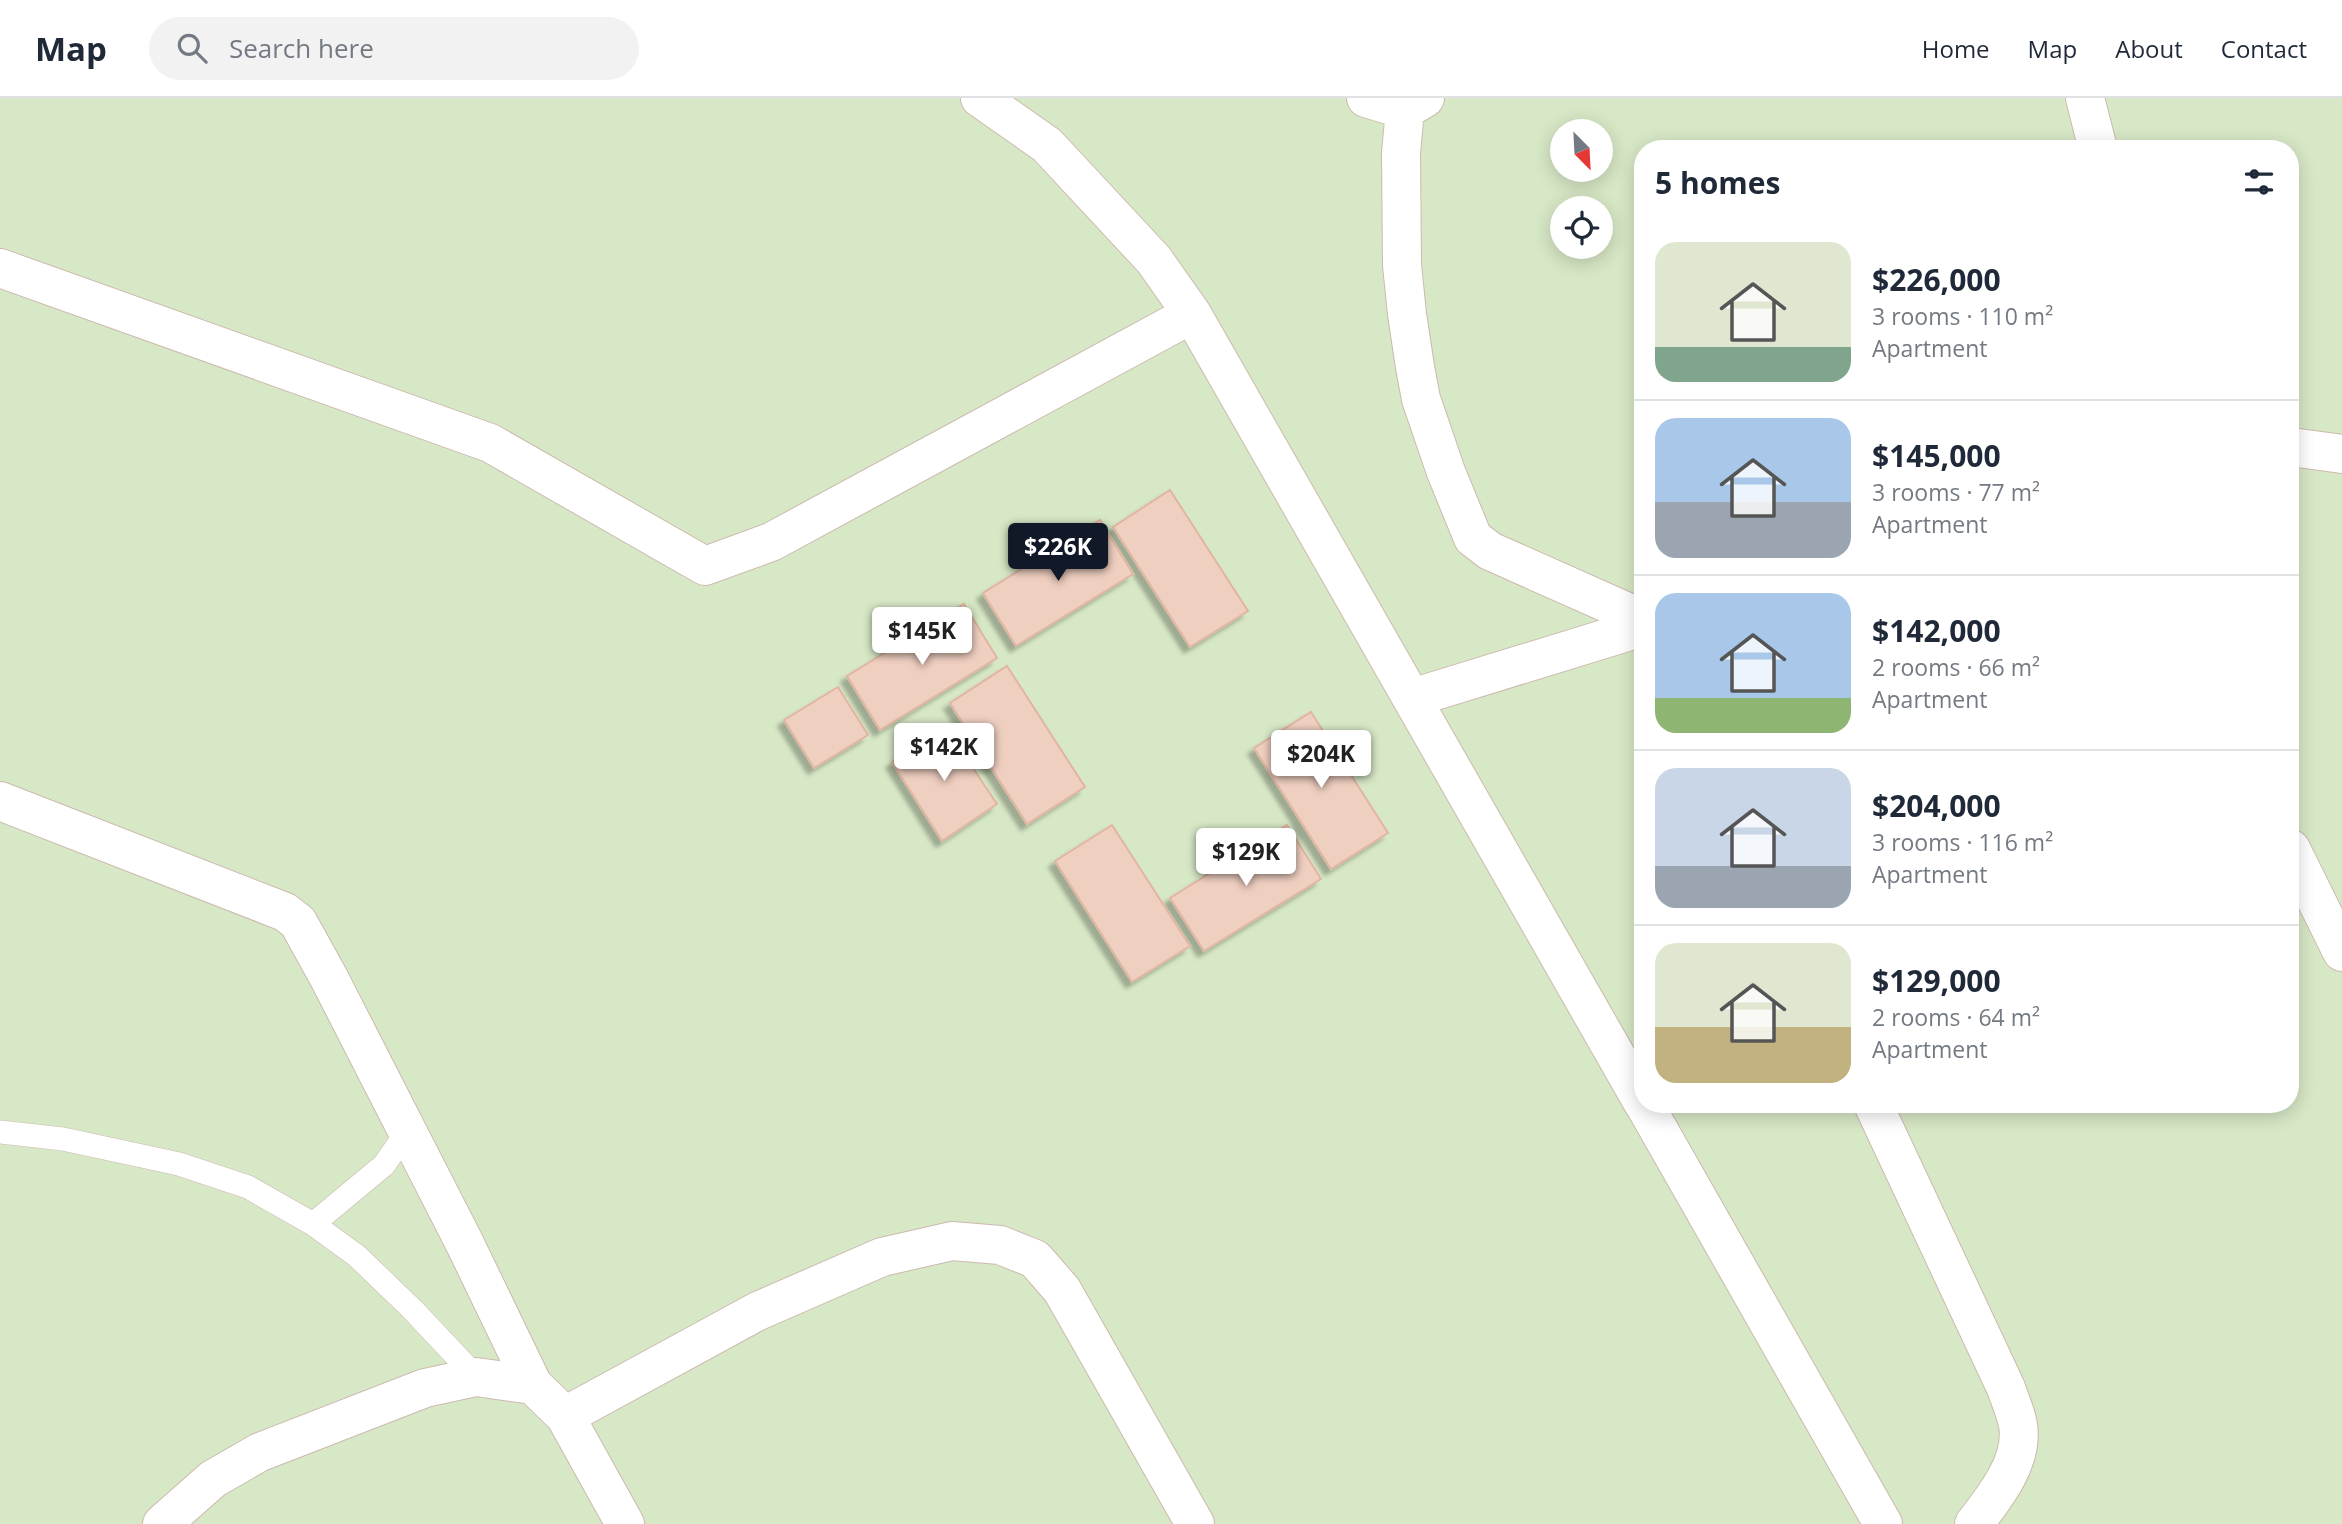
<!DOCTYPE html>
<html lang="en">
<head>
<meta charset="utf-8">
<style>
	:root { --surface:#fff; --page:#f2f2f3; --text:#1f2937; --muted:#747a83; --line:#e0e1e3; --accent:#111827 }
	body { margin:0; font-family:"Open Sans",sans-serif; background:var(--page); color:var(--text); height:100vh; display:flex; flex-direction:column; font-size:26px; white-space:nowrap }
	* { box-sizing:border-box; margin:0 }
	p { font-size:23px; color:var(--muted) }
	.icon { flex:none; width:38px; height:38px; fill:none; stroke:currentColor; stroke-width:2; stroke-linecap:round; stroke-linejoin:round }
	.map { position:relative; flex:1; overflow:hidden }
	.details { position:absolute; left:1634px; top:42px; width:665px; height:973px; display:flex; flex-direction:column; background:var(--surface); border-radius:28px; box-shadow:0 4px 18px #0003 }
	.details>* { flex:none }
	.needle { width:46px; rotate:156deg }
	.controls { position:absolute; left:1550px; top:21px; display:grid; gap:14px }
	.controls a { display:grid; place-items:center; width:63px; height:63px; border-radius:50%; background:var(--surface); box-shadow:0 4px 18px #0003; font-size:35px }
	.price { position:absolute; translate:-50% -60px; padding:0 16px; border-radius:7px; background:#fff; color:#222; font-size:23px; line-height:46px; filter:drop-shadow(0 2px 4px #0008) }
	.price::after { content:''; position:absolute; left:50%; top:42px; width:21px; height:16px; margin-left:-10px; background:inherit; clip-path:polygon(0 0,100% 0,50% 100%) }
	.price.current { background:var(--accent); color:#fff }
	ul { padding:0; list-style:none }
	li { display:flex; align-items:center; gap:21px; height:175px; padding:0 21px }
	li+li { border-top:2px solid var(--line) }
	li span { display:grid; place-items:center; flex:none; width:196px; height:140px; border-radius:21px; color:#555 }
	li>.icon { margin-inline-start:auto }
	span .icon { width:84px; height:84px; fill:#fffc; stroke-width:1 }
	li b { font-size:30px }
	h2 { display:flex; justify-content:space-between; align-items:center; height:84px; padding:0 21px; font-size:30px }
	header { display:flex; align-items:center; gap:42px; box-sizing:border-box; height:98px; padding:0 35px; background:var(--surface); border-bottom:2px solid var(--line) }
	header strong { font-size:33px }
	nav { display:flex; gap:38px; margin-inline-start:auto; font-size:24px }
	.search { width:490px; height:63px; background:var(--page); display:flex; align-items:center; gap:18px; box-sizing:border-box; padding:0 24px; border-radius:38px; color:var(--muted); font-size:26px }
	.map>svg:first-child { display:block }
</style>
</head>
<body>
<header>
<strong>Map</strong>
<div class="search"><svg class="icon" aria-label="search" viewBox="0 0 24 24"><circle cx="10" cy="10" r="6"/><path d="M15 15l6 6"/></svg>Search here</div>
<nav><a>Home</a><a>Map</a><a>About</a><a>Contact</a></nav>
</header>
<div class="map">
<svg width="2342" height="1426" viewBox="0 0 2342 1426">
	<defs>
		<filter id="shadow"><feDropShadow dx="-6" dy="6" stdDeviation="2" flood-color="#0004"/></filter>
	</defs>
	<rect width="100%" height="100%" fill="#fbf2e7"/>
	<!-- green -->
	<path fill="#d7e8c6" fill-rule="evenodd" d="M0,0H2342V1426H0ZM1563,33H1601V72H1563ZM1643,51H2291V1006H1643ZM1563,110H1601V149H1563Z"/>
	<!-- building -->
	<path fill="#efcfc0" stroke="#e1b5a2" stroke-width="2" filter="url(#shadow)" d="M1170,392L1248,513L1190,549L1113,429Z
		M1100,422L1133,476L1016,548L983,495Z
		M964,506L997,560L880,632L847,578Z
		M1007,568L1085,689L1027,726L950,605Z
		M838,589L868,637L814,670L784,622Z
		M1311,614L1388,735L1331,771L1254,650Z
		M945,628L997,706L942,743L892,664Z
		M1112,727L1190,848L1132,884L1055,763Z
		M1287,727L1321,781L1204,853L1170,800Z"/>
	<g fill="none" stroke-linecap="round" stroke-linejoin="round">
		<!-- lane casing -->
		<g stroke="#cdb9ae" stroke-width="24">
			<path id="lane" d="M0,1034L63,1041L179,1066L248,1089L313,1126L357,1158L413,1212L476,1279
				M313,1126L384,1067L407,1034"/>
		</g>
		<!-- street casing -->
		<g stroke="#cdb9ae" stroke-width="40">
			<path id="street" d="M980,0L1047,47L1154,162L1192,216L1643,1005
				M1366,0L1405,12L1425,0
				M2085,0L2098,51
				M1405,12L1401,55L1402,167L1407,216L1415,269L1421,301L1446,374L1473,440L1490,453L1643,521
				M0,170L490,345L705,468L771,444L1192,216
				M2291,349L2342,356
				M1412,600L1643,529
				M0,703L285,814L298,824L329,880L465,1146L533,1287
				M2291,751L2342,854
				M1644,1006L1883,1426
				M1873,1006L2006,1290C2010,1302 2016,1315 2018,1327C2024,1363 1995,1399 1974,1426
				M565,1318L625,1426
				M162,1426L213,1381L260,1354L425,1290L476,1279L533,1287L565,1318L758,1213L882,1159L952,1143L1000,1147L1035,1161L1062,1192L1195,1426"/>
		</g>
		<!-- lane -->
		<use href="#lane" stroke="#fff" stroke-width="23"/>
		<!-- street -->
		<use href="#street" stroke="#fff" stroke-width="38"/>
	</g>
</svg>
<div class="controls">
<a><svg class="needle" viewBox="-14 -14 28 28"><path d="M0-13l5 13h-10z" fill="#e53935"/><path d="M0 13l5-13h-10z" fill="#747a83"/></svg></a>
<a><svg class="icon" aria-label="locate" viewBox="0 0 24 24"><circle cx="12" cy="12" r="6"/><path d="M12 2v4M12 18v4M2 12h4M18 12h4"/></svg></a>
</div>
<b class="price current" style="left:1058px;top:485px">$226K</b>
<b class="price" style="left:922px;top:569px">$145K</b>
<b class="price" style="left:944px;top:685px">$142K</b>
<b class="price" style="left:1321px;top:692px">$204K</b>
<b class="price" style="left:1246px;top:790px">$129K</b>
<section class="details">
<h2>5 homes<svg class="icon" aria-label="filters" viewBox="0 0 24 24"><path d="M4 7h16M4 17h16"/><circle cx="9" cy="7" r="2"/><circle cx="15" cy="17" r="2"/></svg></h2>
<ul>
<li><span style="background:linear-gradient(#dfe7d0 75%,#7fa58c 0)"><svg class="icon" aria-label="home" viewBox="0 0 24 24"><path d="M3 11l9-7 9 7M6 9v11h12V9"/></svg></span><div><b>$226,000</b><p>3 rooms · 110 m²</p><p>Apartment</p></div></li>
<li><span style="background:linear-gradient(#a9c7e8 60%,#9aa5b1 0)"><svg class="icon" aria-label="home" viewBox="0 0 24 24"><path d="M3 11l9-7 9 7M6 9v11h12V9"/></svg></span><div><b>$145,000</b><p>3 rooms · 77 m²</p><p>Apartment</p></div></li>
<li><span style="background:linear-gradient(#a9c7e8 75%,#8fb573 0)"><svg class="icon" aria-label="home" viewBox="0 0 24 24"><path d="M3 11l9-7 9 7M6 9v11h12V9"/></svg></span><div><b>$142,000</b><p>2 rooms · 66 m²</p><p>Apartment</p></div></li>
<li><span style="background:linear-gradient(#c9d6e8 70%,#9aa5b1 0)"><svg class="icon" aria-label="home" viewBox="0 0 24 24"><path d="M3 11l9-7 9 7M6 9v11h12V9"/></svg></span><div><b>$204,000</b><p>3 rooms · 116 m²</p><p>Apartment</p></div></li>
<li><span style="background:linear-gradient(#dfe7d0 60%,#c2b280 0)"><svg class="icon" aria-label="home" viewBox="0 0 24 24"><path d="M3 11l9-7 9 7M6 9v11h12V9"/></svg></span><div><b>$129,000</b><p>2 rooms · 64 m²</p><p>Apartment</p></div></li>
</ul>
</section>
</div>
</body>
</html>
